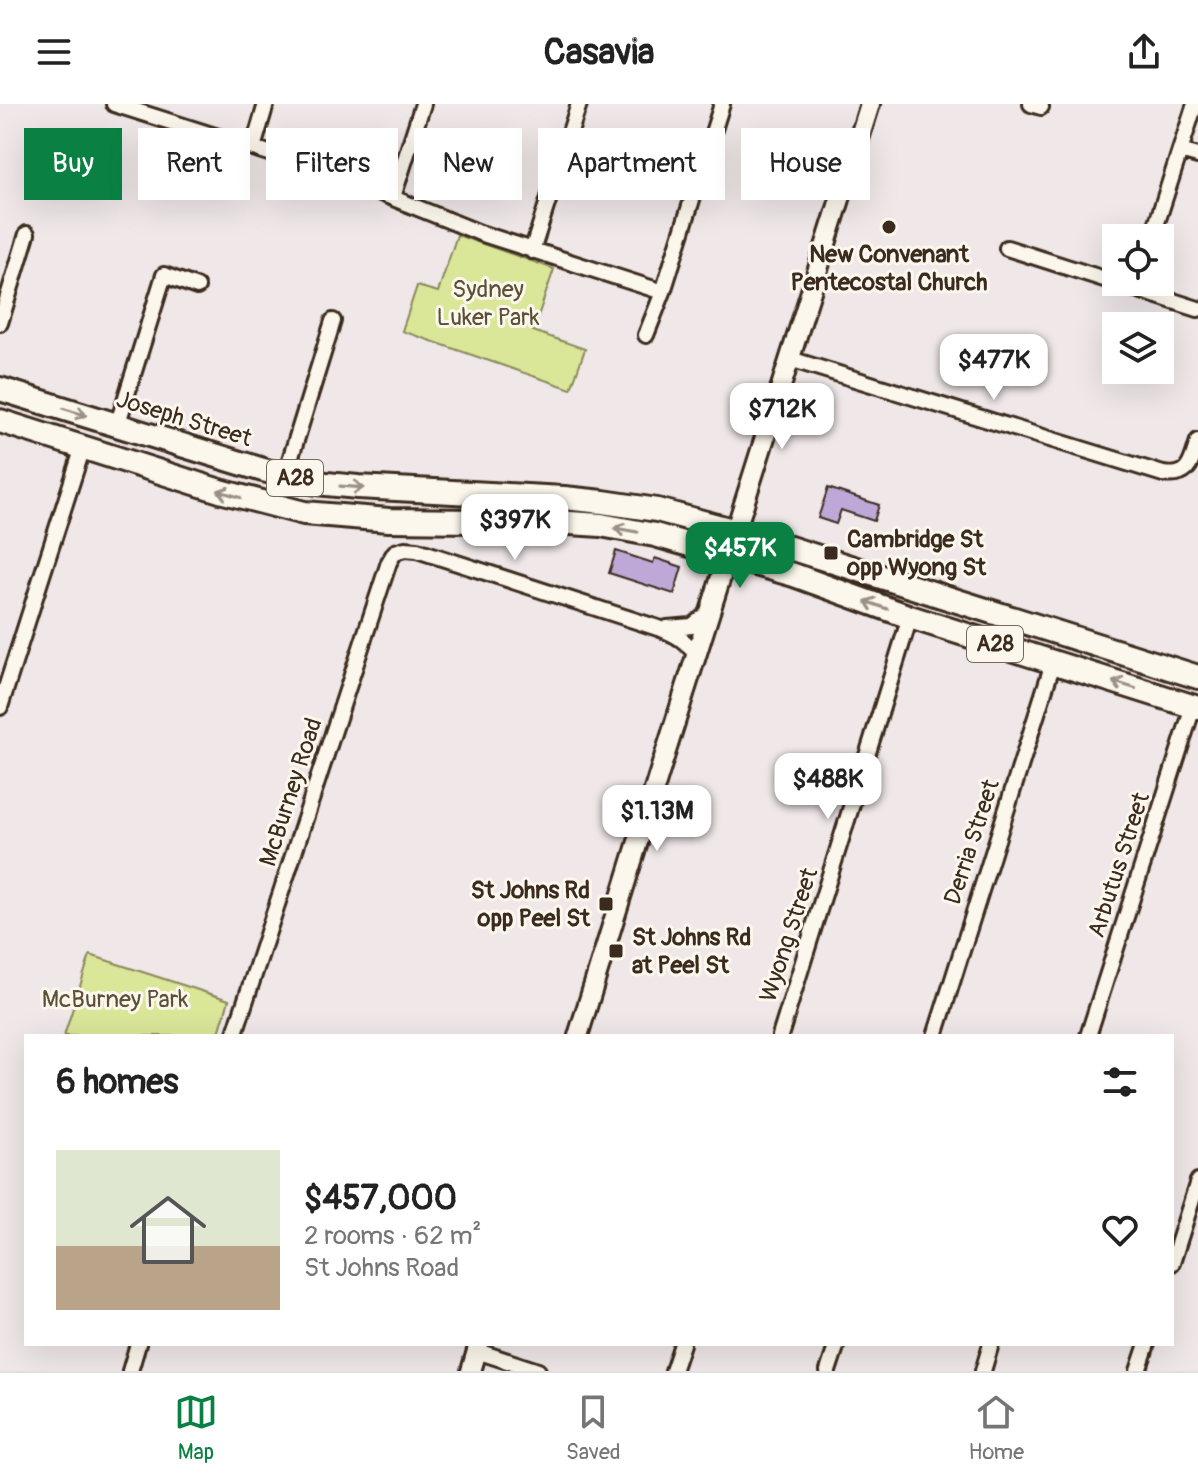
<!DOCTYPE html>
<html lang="en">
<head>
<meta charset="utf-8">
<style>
	:root { --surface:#fff; --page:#f6f6f6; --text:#222; --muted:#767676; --line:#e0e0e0; --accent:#0b8043 }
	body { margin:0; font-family:Pangolin,sans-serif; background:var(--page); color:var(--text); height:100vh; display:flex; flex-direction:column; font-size:30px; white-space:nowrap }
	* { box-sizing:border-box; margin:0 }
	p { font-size:26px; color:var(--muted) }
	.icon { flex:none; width:44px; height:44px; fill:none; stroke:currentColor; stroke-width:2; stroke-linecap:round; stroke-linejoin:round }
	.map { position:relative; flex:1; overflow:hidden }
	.details { position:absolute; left:24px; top:930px; width:1150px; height:312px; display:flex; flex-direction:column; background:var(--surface); border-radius:0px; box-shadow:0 8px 32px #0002 }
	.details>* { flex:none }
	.hud { position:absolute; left:24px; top:24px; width:1150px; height:72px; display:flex; gap:16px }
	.tools { position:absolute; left:1102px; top:120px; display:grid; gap:16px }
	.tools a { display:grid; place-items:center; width:72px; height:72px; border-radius:0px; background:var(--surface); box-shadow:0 8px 32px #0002; font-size:40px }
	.price { position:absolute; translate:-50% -68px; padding:0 18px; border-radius:16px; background:#fff; color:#222; font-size:26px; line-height:52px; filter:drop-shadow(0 2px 4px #0008) }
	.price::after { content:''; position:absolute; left:50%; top:48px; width:24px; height:18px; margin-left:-12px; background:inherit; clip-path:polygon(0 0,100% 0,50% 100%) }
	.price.on { background:var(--accent); color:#fff }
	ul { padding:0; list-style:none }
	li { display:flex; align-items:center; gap:24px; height:200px; padding:0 32px }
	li+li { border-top:2px solid var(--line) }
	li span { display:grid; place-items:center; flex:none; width:224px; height:160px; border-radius:0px; color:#555 }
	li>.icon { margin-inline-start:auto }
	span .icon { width:96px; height:96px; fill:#fffc; stroke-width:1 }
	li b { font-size:34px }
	h2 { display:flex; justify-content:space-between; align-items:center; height:96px; padding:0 32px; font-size:34px }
	.chip { padding:0 28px; border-radius:0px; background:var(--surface); box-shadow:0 8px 32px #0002; font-size:28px; line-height:72px }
	.chip.on { background:var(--accent); color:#fff }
	header { display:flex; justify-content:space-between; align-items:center; height:104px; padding:0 32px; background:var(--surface); font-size:36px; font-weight:700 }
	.menu { display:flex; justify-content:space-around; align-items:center; height:112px; border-top:2px solid var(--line); background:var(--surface); font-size:22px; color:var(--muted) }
	.menu a { display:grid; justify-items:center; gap:4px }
	.menu .on { color:var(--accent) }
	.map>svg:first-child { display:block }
</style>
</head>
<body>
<header><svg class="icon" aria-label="menu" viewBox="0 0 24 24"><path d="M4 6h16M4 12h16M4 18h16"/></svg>Casavia<svg class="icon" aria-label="share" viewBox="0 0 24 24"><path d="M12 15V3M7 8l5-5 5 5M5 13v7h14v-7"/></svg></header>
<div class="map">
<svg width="1198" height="1267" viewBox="0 0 1198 1267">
	<rect width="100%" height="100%" fill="#efe7e8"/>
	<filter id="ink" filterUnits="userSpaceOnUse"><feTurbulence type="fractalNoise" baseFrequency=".0125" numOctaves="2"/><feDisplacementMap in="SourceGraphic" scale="16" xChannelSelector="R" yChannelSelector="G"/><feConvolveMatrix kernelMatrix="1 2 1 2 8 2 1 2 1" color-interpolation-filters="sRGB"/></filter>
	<g filter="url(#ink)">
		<!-- green -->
		<path fill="#dae698" stroke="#8a885b" stroke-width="2" d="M457,131L554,165L533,227L585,245L571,285L402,227L417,182L438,188Z
			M90,851L229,896L218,932H64Z"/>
		<!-- building -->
		<path fill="#bea8d7" stroke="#3b2a1e" stroke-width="2" d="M828,384L879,401L874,417L841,406L836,420L818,414Z
			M616,447L653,459L655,454L682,463L674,490L609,469Z"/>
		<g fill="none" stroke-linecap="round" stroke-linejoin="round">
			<!-- minor casing -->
			<g stroke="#3b2a1e" stroke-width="20">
				<path id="minor" d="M114,0L326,67L480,129L663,188
					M1031,0L1041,3
					M253,44L266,0
					M1180,47L1198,52
					M393,93L423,0
					M1152,134L1195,0
					M1007,144L1198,205
					M532,147L579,0
					M0,219L27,130
					M646,231L663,188L722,0
					M790,255L1163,370C1190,374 1191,359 1198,337
					M117,322L164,171L197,183
					M285,372L333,217
					M667,524L692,522L711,507
					M0,603L83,343
					M234,932L389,458L395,448L405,445L417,446L658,524C675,530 688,537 697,553
					M780,932L910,513
					M935,932L1053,559
					M1088,932L1193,603
					M1172,1159L1198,1077
					M477,1247L538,1267
					M130,1267L138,1240
					M673,1267L682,1240
					M828,1267L837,1240
					M983,1267L991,1240
					M1138,1267L1147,1240"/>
			</g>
			<!-- secondary casing -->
			<g stroke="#3b2a1e" stroke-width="24">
				<path id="secondary" d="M578,932L662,660L870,0
					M471,1267L479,1240"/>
			</g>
			<!-- trunk casing -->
			<g stroke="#3b2a1e" stroke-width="28">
				<path id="trunk" d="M0,285L263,366L316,379L358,383L564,394L603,398L657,406L736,427L1198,573
					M0,317L220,387L304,409L389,416L554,418L601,421L655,431L794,471L910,513L1198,604"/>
			</g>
			<!-- minor -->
			<use href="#minor" stroke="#fbf7ec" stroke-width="14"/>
			<!-- secondary -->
			<use href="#secondary" stroke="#fbf7ec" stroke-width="18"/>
			<!-- trunk -->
			<use href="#trunk" stroke="#fbf7ec" stroke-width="22"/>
		</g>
		<!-- one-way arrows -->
		<defs><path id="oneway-shaft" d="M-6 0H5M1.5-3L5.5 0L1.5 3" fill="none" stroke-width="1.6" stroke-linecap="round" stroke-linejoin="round" transform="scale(2)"/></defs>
		<g stroke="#9b9085">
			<use href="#oneway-shaft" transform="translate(75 308) rotate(17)"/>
			<use href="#oneway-shaft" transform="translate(352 383) rotate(4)"/>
			<use href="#oneway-shaft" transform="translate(229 390) rotate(-163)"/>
			<use href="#oneway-shaft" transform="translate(626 426) rotate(-170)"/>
			<use href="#oneway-shaft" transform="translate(876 501) rotate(-160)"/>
			<use href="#oneway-shaft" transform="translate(1124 581) rotate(-163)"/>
		</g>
	</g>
	<!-- markers -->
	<g fill="#3b2a1e" stroke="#fbf7ec" stroke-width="3">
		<circle cx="889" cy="123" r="8"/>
		<rect x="823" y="441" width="16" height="16" rx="4"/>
		<rect x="598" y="792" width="16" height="16" rx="4"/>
		<rect x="608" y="839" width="16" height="16" rx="4"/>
	</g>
	<g text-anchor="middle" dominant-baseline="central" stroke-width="6" stroke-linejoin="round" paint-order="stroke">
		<!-- shield labels -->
		<g fill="#fbf7ec" stroke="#75685c" stroke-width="2">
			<rect x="267" y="356" width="56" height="36" rx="6"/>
			<rect x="967" y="522" width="56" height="36" rx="6"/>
		</g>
		<g font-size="22" font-weight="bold" fill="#3b2a1e">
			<text x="295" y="374">A28</text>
			<text x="995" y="540">A28</text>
		</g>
		<!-- poi labels -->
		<g font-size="24" font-weight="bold" fill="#3b2a1e" stroke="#fbf7ec" text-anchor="start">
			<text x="889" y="150" text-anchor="middle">New Convenant<tspan x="889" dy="28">Pentecostal Church</tspan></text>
			<text x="847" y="435">Cambridge St<tspan x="847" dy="28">opp Wyong St</tspan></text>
			<text x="590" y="786" text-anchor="end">St Johns Rd<tspan x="590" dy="28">opp Peel St</tspan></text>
			<text x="632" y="833">St Johns Rd<tspan x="632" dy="28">at Peel St</tspan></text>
		</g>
		<!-- park labels -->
		<g font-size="24" fill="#5b5036" stroke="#fbf7ec">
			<text x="488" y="185">Sydney<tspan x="488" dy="28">Luker Park</tspan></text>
			<text x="115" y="895">McBurney Park</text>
		</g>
		<!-- street labels -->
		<g font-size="24" fill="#3b2a1e" stroke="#fbf7ec">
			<text transform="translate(184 315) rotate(17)">Joseph Street</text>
			<text transform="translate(291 688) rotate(-72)">McBurney Road</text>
			<text transform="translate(972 738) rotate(-72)">Derria Street</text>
			<text transform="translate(1119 761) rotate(-72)">Arbutus Street</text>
			<text transform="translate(789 831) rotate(-72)">Wyong Street</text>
		</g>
	</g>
</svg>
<div class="tools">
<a><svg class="icon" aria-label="locate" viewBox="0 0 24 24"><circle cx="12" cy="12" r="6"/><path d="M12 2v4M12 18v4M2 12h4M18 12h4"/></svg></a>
<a><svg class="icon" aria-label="layers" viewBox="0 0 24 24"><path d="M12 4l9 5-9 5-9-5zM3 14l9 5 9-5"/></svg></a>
</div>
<b class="price" style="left:994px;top:298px">$477K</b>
<b class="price" style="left:782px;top:347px">$712K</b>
<b class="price" style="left:515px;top:458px">$397K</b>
<b class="price on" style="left:740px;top:486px">$457K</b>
<b class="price" style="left:828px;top:717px">$488K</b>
<b class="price" style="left:657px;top:749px">$1.13M</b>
<div class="hud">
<a class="chip on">Buy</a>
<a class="chip">Rent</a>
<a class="chip">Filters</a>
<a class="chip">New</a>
<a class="chip">Apartment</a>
<a class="chip">House</a>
</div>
<section class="details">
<h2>6 homes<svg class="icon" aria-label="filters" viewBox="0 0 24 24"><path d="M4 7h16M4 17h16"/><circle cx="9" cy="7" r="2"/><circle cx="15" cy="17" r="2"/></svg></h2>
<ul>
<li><span style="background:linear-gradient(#dfe7d0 60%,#b9a48a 0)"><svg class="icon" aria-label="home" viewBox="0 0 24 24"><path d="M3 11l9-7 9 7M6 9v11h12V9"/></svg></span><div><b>$457,000</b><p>2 rooms · 62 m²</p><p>St Johns Road</p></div><svg class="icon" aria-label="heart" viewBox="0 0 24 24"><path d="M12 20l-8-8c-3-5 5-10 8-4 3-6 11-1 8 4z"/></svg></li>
</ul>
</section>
</div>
<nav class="menu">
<a class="on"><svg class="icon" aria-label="map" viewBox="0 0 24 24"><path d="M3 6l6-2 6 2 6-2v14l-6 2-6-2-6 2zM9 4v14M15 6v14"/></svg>Map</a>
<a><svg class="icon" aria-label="saved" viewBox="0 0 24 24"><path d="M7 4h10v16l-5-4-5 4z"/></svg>Saved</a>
<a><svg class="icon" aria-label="home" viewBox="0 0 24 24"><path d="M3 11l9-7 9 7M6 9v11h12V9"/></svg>Home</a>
</nav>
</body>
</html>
